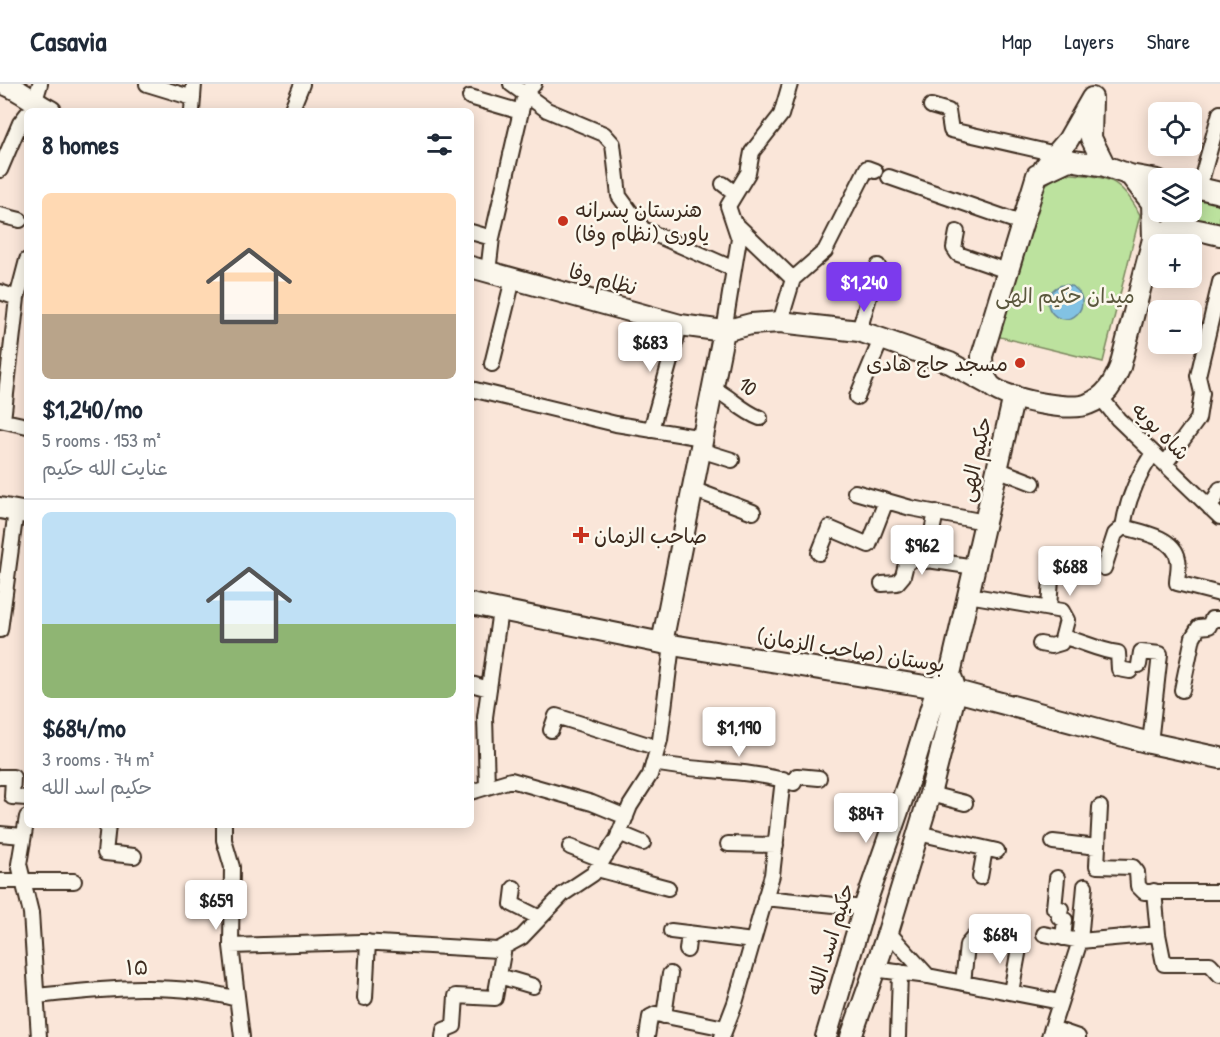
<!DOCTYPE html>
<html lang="en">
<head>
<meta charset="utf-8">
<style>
	:root { --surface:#fff; --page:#f2f2f3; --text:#1f2937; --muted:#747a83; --line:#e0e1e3; --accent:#7c3aed }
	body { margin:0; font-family:"Patrick Hand","Playpen Sans Arabic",sans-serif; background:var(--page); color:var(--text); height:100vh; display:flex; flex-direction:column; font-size:22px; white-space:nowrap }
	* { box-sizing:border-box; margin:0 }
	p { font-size:20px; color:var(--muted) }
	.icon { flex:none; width:33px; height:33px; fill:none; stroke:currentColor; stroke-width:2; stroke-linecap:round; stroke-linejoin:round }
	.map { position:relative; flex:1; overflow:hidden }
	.side { position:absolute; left:24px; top:24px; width:450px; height:720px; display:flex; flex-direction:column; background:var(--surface); border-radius:9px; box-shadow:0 3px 15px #0003 }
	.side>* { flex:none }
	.buttons { position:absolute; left:1148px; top:18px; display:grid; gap:12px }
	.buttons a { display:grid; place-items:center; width:54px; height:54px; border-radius:9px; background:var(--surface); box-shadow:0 3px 15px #0003; font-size:30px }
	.price { position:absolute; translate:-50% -51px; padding:0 14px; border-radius:6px; background:#fff; color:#222; font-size:20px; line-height:39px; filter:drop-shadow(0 2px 3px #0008) }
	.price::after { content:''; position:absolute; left:50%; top:36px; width:18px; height:14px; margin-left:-9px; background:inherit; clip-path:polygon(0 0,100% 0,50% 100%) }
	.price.on { background:var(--accent); color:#fff }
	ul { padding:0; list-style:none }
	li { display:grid; align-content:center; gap:12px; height:318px; padding:0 18px }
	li+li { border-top:2px solid var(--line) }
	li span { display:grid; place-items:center; height:186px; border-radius:9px; color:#555 }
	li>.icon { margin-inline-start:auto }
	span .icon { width:108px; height:108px; fill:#fffc; stroke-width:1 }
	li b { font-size:26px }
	h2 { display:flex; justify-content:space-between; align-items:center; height:72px; padding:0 18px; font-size:26px }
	header { display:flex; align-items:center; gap:36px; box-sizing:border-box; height:84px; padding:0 30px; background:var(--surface); border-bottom:2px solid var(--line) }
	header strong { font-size:28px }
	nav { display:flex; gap:33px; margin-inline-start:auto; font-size:21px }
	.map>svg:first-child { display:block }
</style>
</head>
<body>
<header>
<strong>Casavia</strong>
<nav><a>Map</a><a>Layers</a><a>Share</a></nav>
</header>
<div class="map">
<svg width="1220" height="953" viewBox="0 0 1220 953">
	<rect width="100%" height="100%" fill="#fae6d9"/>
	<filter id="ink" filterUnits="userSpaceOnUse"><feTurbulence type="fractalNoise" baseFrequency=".0167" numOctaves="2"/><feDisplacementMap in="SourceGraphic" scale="12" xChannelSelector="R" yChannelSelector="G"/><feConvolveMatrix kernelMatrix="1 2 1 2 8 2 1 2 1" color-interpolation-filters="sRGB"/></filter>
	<g filter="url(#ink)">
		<!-- green -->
		<path fill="#bce29e" stroke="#7c865e" stroke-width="1.5" d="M1061,89C1104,93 1119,90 1140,131L1103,278L996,252L1039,106Z
			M1195,114L1220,120V142L1186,135L1184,128H1191V116Z"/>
		<!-- water -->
		<path fill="#82c2e3" stroke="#668594" stroke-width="1.5" d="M1048 218a17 17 0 1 1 34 0a17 17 0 1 1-34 0Z"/>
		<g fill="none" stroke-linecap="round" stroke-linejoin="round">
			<!-- street casing -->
			<g stroke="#3b2a1e" stroke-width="18">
				<path id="street" d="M147,0L193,14
					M511,0L547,26L604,50L613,60L619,112L643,145L734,185L724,247
					M470,13L521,28
					M931,22L948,27L951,46L1056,70
					M33,23L40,0
					M192,27L194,0
					M291,27L302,0
					M0,86L20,39L27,30
					M889,93L1021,139
					M723,100L735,109
					M1199,104L1220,29
					M0,131L20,136
					M736,140L793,195
					M471,148L492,154
					M957,148L954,164L958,170L1007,187
					M734,185L739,155L728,122L748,89L752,68L781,31L790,0
					M488,188L492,154L515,53L525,10L534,0
					M0,208L17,214L3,336
					M17,214L27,176
					M780,238L793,195L825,167L867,84L875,87
					M859,247L878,182
					M492,280L513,195
					M712,304C730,312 741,327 760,334
					M471,305L616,340L703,354
					M857,313L882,253
					M1101,314L1118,335L1220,433
					M0,336L27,342
					M651,346L680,241
					M700,366L732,376
					M1165,380L1198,335L1202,309L1198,292L1220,198
					M997,385L1033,399
					M692,405L753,428
					M855,408L911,424L985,438
					M1210,424L1220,405
					M1123,443C1127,417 1139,390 1153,369
					M819,469L829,444L869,461L886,417
					M926,477L936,428
					M1104,484L1115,450L1123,443C1141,448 1174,453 1178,475C1180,482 1177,492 1177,499L1220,510
					M882,500L897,499L903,492L906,480L914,474L975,483
					M968,511L1062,527L1067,536L1061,559L1051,562L1040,560
					M1049,525L1051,494
					M0,546L16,427
					M1063,553C1082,557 1097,566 1118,569L1119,585L1130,587
					M1139,581L1141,568L1160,570L1150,659
					M471,600L489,605
					M1182,606L1193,553L1199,543L1209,542L1212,535H1220
					M551,646L556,632L658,664
					M653,679C700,688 749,685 794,699L797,692L819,694
					M0,693H13L12,713L27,714
					M487,703L485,633L500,526
					M471,708L511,696L592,719L626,733
					M930,710L965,719
					M1100,723L1097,782L1133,783L1137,788L1138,802L1144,808H1220
					M27,733L19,780L31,829L39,953
					M108,741L105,769L134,772
					M224,741V756L232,783L231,862L242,953
					M619,749L643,759
					M918,749L997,767
					M0,750L23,752
					M1053,758L1098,763
					M728,760L776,761
					M570,763L603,776
					M597,785L668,804
					M980,793L985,765
					M1057,794L1054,824L1061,825L1059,833L1065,836L1063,854
					M0,797H74
					M514,804L512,820L540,834
					M1154,807L1158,850
					M765,814L864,824
					M671,847L753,857
					M888,848L928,892
					M1044,850L1080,857L1158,850L1164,880H1210L1220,891
					M231,862L361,858L498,866L522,853L563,810L593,790L617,755L630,722L650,691L660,656L672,561
					M687,866L689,849
					M873,885L928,892L1060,918
					M499,892L533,902
					M963,899L967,861L975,852
					M1011,908L1020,859
					M37,912C104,905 172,897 237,915
					M365,914L368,858
					M664,932L670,890
					M1052,944L1078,953
					M443,953L444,946L454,942L456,912L495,914L504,863
					M647,953L650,933L656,930L725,944
					M722,953L735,919L772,791L783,695
					M898,953L900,888
					M1049,953L1080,857L1085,802"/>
			</g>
			<!-- secondary casing -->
			<g stroke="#3b2a1e" stroke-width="24">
				<path id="secondary" d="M4,0C23,7 34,19 51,27
					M1069,76L1105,82L1130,91L1152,119L1153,155L1120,283C1113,300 1106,313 1088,320C1071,328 1005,315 991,302C983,294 982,283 982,272L1037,91Z
					M1044,84L1068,56L1092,14L1091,54L1105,82
					M1130,91L1158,96
					M1191,102L1220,109
					M1153,155C1175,138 1194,145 1220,151
					M471,183L680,241L724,247L751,240L780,238L859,247L950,279L990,301
					M0,424L27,429
					M471,520L672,561L956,607L1150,659L1220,674
					M662,559L724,247
					M826,953L864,824L911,690L937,604L950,590L1014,312
					M851,953L888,848L930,710L956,607L952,595"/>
			</g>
			<!-- street -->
			<use href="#street" stroke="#fbf7ec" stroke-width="14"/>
			<!-- secondary -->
			<use href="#secondary" stroke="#fbf7ec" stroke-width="20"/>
		</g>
	</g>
	<!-- markers -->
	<g fill="#c8321e" stroke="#fbf7ec" stroke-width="2">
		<circle cx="563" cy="137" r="6"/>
		<circle cx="1020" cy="279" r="6"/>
		<path d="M578 442h6v6h6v6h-6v6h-6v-6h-6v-6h6z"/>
	</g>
	<g text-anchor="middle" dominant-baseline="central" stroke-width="5" stroke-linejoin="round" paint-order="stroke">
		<!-- poi labels -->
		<g font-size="21" fill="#3b2a1e" stroke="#fbf7ec" text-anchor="start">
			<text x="575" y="125">هنرستان پسرانه<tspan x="575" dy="24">یاوری (نظام وفا)</tspan></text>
			<text x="1008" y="279" text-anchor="end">مسجد حاج هادی</text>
			<text x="594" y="451">صاحب الزمان</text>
		</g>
		<!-- street labels -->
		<g font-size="21" fill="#3b2a1e" stroke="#fbf7ec">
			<text transform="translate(603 195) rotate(15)">نظام وفا</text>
			<text transform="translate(748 302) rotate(36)">10</text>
			<text transform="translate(1161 347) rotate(45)">شاه بویه</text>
			<text transform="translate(975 375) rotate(-77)">حکیم الهی</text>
			<text transform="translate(851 566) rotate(9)">بوستان (صاحب الزمان)</text>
			<text transform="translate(830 855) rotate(-73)">حکیم اسد الله</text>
			<text transform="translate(137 883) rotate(-1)">۱۵</text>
		</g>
		<!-- park labels -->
		<g font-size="21" fill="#5b583e" stroke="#fbf7ec">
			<text x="1065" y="211">میدان حکیم الهی</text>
		</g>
	</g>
</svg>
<div class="buttons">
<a><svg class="icon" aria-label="locate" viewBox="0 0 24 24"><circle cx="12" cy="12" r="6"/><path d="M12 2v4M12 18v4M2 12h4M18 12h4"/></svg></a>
<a><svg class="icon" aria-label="layers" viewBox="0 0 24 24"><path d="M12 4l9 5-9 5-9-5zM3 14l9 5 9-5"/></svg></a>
<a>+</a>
<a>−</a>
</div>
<b class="price on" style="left:864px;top:229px">$1,240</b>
<b class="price" style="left:650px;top:289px">$683</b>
<b class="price" style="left:922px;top:492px">$962</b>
<b class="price" style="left:1070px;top:513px">$688</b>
<b class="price" style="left:739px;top:674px">$1,190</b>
<b class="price" style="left:866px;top:760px">$847</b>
<b class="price" style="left:216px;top:847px">$659</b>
<b class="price" style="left:1000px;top:881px">$684</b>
<section class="side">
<h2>8 homes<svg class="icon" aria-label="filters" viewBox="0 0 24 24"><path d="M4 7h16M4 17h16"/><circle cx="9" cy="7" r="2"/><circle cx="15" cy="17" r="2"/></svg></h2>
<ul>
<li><span style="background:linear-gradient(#ffd9b3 65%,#b9a48a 0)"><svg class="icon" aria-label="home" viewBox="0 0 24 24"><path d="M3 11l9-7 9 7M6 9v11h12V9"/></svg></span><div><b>$1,240/mo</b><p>5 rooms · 153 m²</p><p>عنایت الله حکیم</p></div></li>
<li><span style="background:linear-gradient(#bfe0f5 60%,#8fb573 0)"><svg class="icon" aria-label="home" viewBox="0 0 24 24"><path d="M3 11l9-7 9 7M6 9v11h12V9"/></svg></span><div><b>$684/mo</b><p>3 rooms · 74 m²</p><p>حکیم اسد الله</p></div></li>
</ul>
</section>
</div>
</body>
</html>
